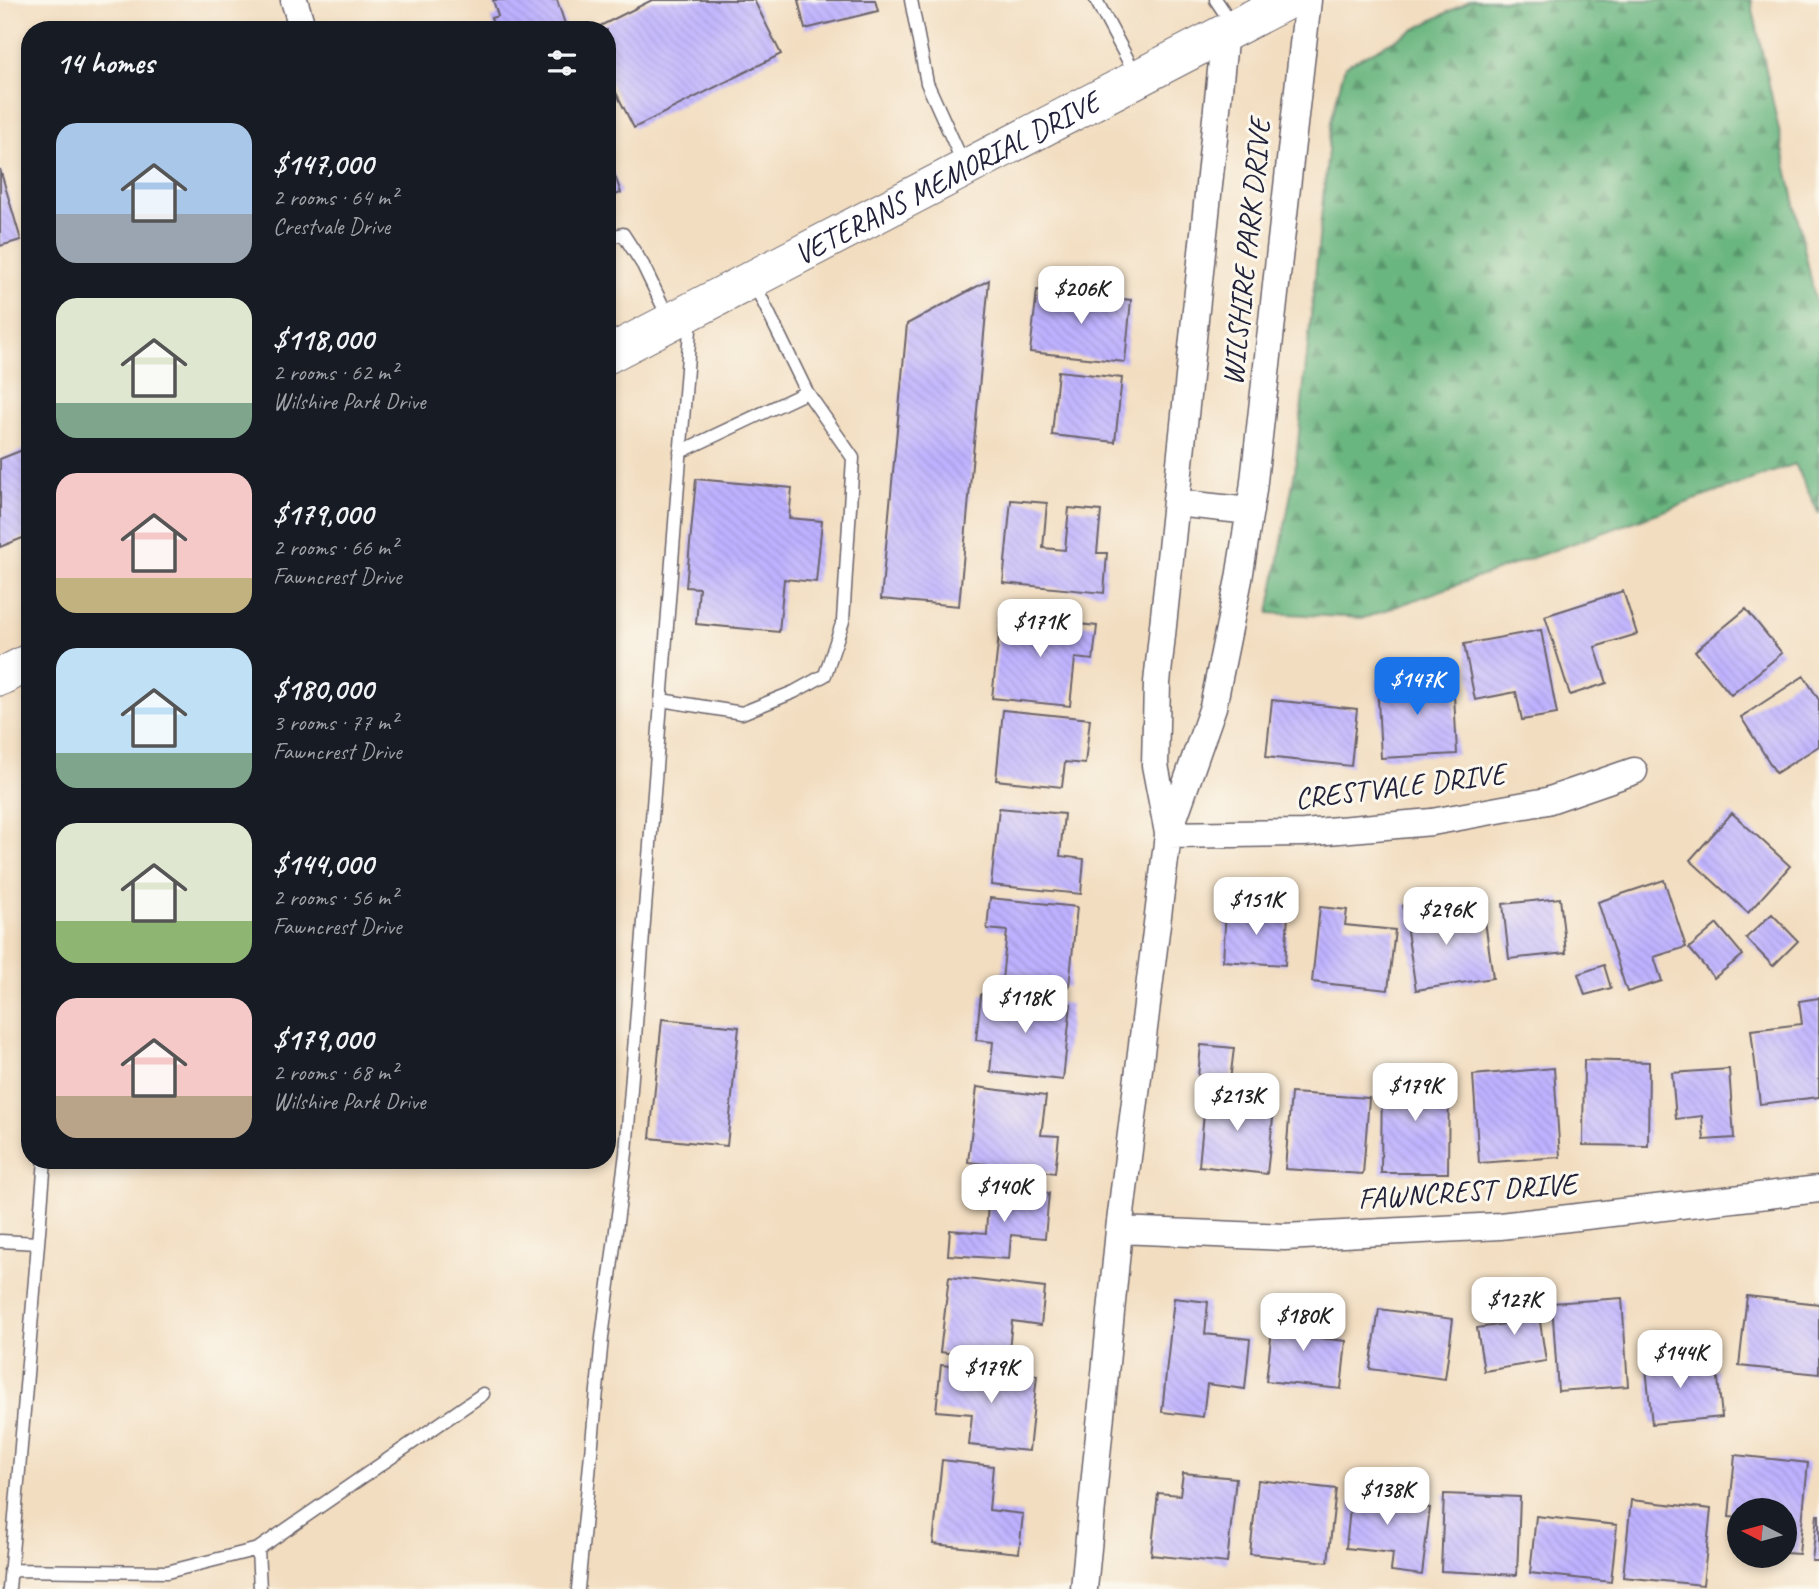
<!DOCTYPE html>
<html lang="en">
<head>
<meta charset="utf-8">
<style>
	:root { --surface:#171b24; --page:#242831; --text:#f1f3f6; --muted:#9ea1a6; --accent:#1a73e8 }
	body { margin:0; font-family:Caveat,sans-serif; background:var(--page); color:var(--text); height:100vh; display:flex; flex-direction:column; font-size:26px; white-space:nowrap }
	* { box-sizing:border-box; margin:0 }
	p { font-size:23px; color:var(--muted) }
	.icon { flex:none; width:38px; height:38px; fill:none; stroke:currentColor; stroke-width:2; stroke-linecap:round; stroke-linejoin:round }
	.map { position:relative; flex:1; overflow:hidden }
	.panel { position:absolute; left:21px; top:21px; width:595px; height:1148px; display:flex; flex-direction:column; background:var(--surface); border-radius:28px; box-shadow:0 4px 10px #0003 }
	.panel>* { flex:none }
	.needle { width:46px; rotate:276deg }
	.tools { position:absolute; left:1727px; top:1498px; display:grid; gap:14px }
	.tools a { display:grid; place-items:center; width:70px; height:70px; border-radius:50%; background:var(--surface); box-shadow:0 4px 10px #0003; font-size:35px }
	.price { position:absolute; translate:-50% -60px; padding:0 16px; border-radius:14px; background:#fff; color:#222; font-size:23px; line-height:46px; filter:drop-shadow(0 2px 4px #0008) }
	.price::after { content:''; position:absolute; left:50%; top:42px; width:21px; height:16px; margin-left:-10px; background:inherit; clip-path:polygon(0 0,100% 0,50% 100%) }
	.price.selected { background:var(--accent); color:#fff }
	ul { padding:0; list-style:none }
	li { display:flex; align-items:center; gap:21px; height:175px; padding:0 35px }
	li span { display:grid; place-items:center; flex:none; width:196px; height:140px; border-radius:21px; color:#555 }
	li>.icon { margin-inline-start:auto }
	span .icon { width:84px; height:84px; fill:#fffc; stroke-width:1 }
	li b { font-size:30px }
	h2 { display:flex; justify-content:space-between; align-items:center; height:84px; padding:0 35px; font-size:30px }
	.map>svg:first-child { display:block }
</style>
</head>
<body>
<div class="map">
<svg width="1819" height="1589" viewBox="0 0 1819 1589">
	<defs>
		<pattern id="forest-firs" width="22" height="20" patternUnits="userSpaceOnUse" patternTransform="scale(1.75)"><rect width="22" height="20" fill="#6ab680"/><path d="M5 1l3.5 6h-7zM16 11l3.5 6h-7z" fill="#57946a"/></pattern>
		<pattern id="building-back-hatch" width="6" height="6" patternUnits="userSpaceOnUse" patternTransform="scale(1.75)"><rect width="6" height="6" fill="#beb1ff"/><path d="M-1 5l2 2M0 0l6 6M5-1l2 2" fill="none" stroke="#a398db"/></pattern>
	</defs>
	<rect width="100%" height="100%" fill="#fbf7ec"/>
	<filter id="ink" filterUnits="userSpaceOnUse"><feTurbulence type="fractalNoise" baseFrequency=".0143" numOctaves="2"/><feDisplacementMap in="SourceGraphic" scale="14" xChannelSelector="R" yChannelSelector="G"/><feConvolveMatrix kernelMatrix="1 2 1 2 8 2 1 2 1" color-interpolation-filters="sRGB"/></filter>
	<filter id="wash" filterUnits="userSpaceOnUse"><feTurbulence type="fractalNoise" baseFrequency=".00686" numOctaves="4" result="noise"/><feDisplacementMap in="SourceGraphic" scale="28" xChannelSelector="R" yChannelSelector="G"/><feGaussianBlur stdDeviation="1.57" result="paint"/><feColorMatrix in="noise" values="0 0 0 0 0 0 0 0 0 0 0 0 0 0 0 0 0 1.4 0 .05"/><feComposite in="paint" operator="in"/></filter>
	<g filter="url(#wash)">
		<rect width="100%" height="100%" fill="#f2ddc0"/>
		<!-- forest -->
		<path fill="url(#forest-firs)" stroke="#466c5e" stroke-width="2" d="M1471,0H1751L1819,317V514L1795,464L1364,618L1269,613L1295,471L1331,121L1345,66Z"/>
		<g id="blocks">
			<!-- building -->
			<path fill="url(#building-back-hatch)" d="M493,0H557L567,30H495L491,18L498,16Z
				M652,0H754L781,54L634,128L607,75V30H592Z
				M798,0H875L878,11L805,29Z
				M607,153L621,193L607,198Z
				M0,169L21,240L0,246Z
				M989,280L959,606L881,599L907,324Z
				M1037,290L1131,300L1125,362L1030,352Z
				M1058,371L1122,378L1115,442L1052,435Z
				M30,447V535L0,547V459Z
				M696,479L792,488L789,518L822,521L816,582L784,579L779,632L696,624L699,588L686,587Z
				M1011,500L1047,503L1043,548L1065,550L1069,508L1101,511L1097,553H1107L1104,593L1003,583Z
				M1623,591L1637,634L1595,647L1607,683L1570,695L1545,616Z
				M1746,609L1782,653L1731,695L1695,651Z
				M1001,616L1097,626L1093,660L1075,658L1070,706L992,698Z
				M1541,630L1557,714L1522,720L1516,692L1475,700L1464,644Z
				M1453,675L1457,754L1381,758L1377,679Z
				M1804,676L1819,700V746L1776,773L1741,717Z
				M1272,700L1357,709L1351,766L1266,757Z
				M1003,710L1090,719L1085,764L1065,762L1062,787L996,780Z
				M999,808L1064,814L1060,856L1084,859L1081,894L991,885Z
				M1732,813L1790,866L1748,913L1690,860Z
				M1664,880L1686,947L1654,957L1662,981L1627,992L1598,902Z
				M990,898L1077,907L1069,987L1002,980L1007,931L987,929Z
				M1560,898L1566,953L1509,959L1503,904Z
				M1437,900L1441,921L1484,914L1493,978L1416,990L1403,905Z
				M1320,907L1347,910L1345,925L1395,930L1388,990L1312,982Z
				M1226,910L1288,914L1285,965L1223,961Z
				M1772,914L1798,941L1773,966L1746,938Z
				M1717,924L1743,955L1714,978L1689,948Z
				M1604,965L1611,988L1585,995L1578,974Z
				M981,994L1071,1004L1063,1080L990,1072L993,1042L976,1040Z
				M1819,998V1097L1760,1104L1751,1030L1802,1024L1799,1001Z
				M662,1019L739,1027L727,1146L650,1138Z
				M1201,1045L1234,1048L1230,1081L1198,1077Z
				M1584,1060L1649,1062L1648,1146L1583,1145Z
				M1554,1068L1560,1157L1479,1163L1473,1075Z
				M1729,1069L1734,1138L1704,1140L1702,1116L1676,1119L1672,1073Z
				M1382,1073L1449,1074L1448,1173H1381Z
				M977,1087L1046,1096L1041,1135L1059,1136L1055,1173L968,1162Z
				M1206,1092L1275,1099L1267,1174L1199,1166Z
				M1291,1093L1369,1098L1363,1174L1285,1169Z
				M989,1188L1049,1193L1045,1238L1011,1235L1009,1259L948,1255L950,1230L986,1233Z
				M949,1277L1045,1288L1041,1325L1012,1321L1008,1360L940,1352Z
				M1536,1296L1546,1361L1484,1371L1477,1328L1505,1324L1502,1301Z
				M1747,1296L1819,1304V1374L1739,1366Z
				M1174,1298L1208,1302L1205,1334L1250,1339L1245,1389L1207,1384L1203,1417L1162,1412Z
				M1622,1298L1628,1386L1558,1391L1552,1303Z
				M1275,1304L1306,1307L1303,1336L1346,1341L1341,1389L1266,1381Z
				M1379,1309L1453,1319L1445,1379L1370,1369Z
				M1672,1347L1674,1373L1717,1369L1722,1417L1652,1424L1644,1350Z
				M941,1365L1037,1375L1029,1451L969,1445L972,1414L936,1411Z
				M1735,1455L1808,1463L1799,1554L1785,1553V1510H1740V1518L1729,1517Z
				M942,1460L993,1466L989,1510L1023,1514L1019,1553L933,1544Z
				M1183,1473L1236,1478L1227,1563L1151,1555L1158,1493L1180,1495Z
				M1353,1479L1384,1482L1382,1503L1430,1508L1422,1575L1391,1571L1393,1553L1346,1548Z
				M1258,1480L1336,1489L1328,1562L1250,1554Z
				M1444,1494L1520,1497L1517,1575L1441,1571Z
				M1631,1500L1711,1509L1703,1585L1623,1577Z
				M1817,1515H1819V1561H1812Z
				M1536,1516L1617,1525L1611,1582L1530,1573Z"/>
		</g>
	</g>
	<g filter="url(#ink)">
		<use href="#blocks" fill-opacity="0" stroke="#6b636a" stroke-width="2"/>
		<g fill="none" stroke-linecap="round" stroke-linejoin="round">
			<!-- lane casing -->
			<g stroke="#6b636a" stroke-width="15">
				<path id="lane" d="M911,0L927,83L965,167
					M1096,0L1137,77
					M1216,0L1232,24
					M607,238L623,234L643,265L670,321
					M680,452L807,392L753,281
					M661,700L742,713L794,692L825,675L843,621L853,458L807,392
					M0,1241L38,1243
					M258,1549L260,1589
					M10,1570L167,1572L258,1549L483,1394
					M9,1589L45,1160
					M578,1589L602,1338L626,1153L691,317"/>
			</g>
			<!-- street casing -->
			<g stroke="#6b636a" stroke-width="29">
				<path id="street" d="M294,0L303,30
					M1176,503L1250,511
					M1168,833L1155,765L1157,683L1225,32
					M1168,835L1304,833L1432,822L1547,801L1634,771
					M1119,1230L1284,1237L1500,1226L1819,1189
					M1084,1589L1119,1230L1168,835L1213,707L1239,579L1253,490L1308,0"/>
			</g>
			<!-- secondary casing -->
			<g stroke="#6b636a" stroke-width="39">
				<g id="secondary">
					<path id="s1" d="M607,355L1288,0"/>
					<path d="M0,677L30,662"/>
				</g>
			</g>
			<!-- lane -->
			<use href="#lane" stroke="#fff" stroke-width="12"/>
			<!-- street -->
			<use href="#street" stroke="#fff" stroke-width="26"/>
			<!-- secondary -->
			<use href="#secondary" stroke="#fff" stroke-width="37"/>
		</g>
	</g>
	<g text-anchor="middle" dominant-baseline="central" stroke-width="6" stroke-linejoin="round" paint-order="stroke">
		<!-- street labels -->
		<g font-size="30" fill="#22223b" stroke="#fbf7ec">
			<text stroke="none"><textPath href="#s1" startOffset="383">VETERANS MEMORIAL DRIVE</textPath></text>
			<text transform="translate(1246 252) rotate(-84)">WILSHIRE PARK DRIVE</text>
			<text transform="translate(1400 786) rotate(-7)">CRESTVALE DRIVE</text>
			<text transform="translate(1467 1191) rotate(-4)">FAWNCREST DRIVE</text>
		</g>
	</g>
</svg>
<div class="tools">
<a><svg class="needle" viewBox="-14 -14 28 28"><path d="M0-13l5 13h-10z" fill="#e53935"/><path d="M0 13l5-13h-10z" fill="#9ea1a6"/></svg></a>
</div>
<b class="price" style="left:1081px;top:326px">$206K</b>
<b class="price" style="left:1040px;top:659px">$171K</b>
<b class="price selected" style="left:1417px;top:717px">$147K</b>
<b class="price" style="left:1256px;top:937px">$151K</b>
<b class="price" style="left:1446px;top:947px">$296K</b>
<b class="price" style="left:1025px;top:1035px">$118K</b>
<b class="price" style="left:1415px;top:1123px">$179K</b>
<b class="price" style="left:1237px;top:1133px">$213K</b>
<b class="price" style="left:1004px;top:1224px">$140K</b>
<b class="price" style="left:1514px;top:1337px">$127K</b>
<b class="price" style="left:1303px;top:1353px">$180K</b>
<b class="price" style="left:1680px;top:1390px">$144K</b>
<b class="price" style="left:991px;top:1405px">$179K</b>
<b class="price" style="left:1387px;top:1527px">$138K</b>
<section class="panel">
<h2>14 homes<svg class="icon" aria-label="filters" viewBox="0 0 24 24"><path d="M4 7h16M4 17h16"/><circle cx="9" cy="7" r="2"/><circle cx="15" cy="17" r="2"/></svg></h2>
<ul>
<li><span style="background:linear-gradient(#a9c7e8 65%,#9aa5b1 0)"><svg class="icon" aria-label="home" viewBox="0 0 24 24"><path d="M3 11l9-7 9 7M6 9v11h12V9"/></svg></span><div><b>$147,000</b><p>2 rooms · 64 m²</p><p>Crestvale Drive</p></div></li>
<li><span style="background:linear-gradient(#dfe7d0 75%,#7fa58c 0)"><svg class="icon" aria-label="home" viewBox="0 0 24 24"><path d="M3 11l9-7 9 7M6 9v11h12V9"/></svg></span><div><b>$118,000</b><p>2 rooms · 62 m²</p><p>Wilshire Park Drive</p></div></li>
<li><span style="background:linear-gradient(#f6c9c9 75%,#c2b280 0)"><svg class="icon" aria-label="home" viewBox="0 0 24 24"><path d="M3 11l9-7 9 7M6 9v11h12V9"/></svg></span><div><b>$179,000</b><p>2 rooms · 66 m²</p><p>Fawncrest Drive</p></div></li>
<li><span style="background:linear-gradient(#bfe0f5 75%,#7fa58c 0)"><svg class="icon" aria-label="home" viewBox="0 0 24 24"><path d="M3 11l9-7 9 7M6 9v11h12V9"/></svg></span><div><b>$180,000</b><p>3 rooms · 77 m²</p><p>Fawncrest Drive</p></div></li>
<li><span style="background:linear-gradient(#dfe7d0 70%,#8fb573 0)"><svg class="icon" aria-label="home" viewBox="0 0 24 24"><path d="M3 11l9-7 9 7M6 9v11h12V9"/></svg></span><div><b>$144,000</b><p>2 rooms · 56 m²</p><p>Fawncrest Drive</p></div></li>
<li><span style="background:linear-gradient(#f6c9c9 70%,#b9a48a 0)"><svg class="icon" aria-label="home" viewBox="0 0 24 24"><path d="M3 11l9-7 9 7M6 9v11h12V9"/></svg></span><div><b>$179,000</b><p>2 rooms · 68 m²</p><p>Wilshire Park Drive</p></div></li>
</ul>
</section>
</div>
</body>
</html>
